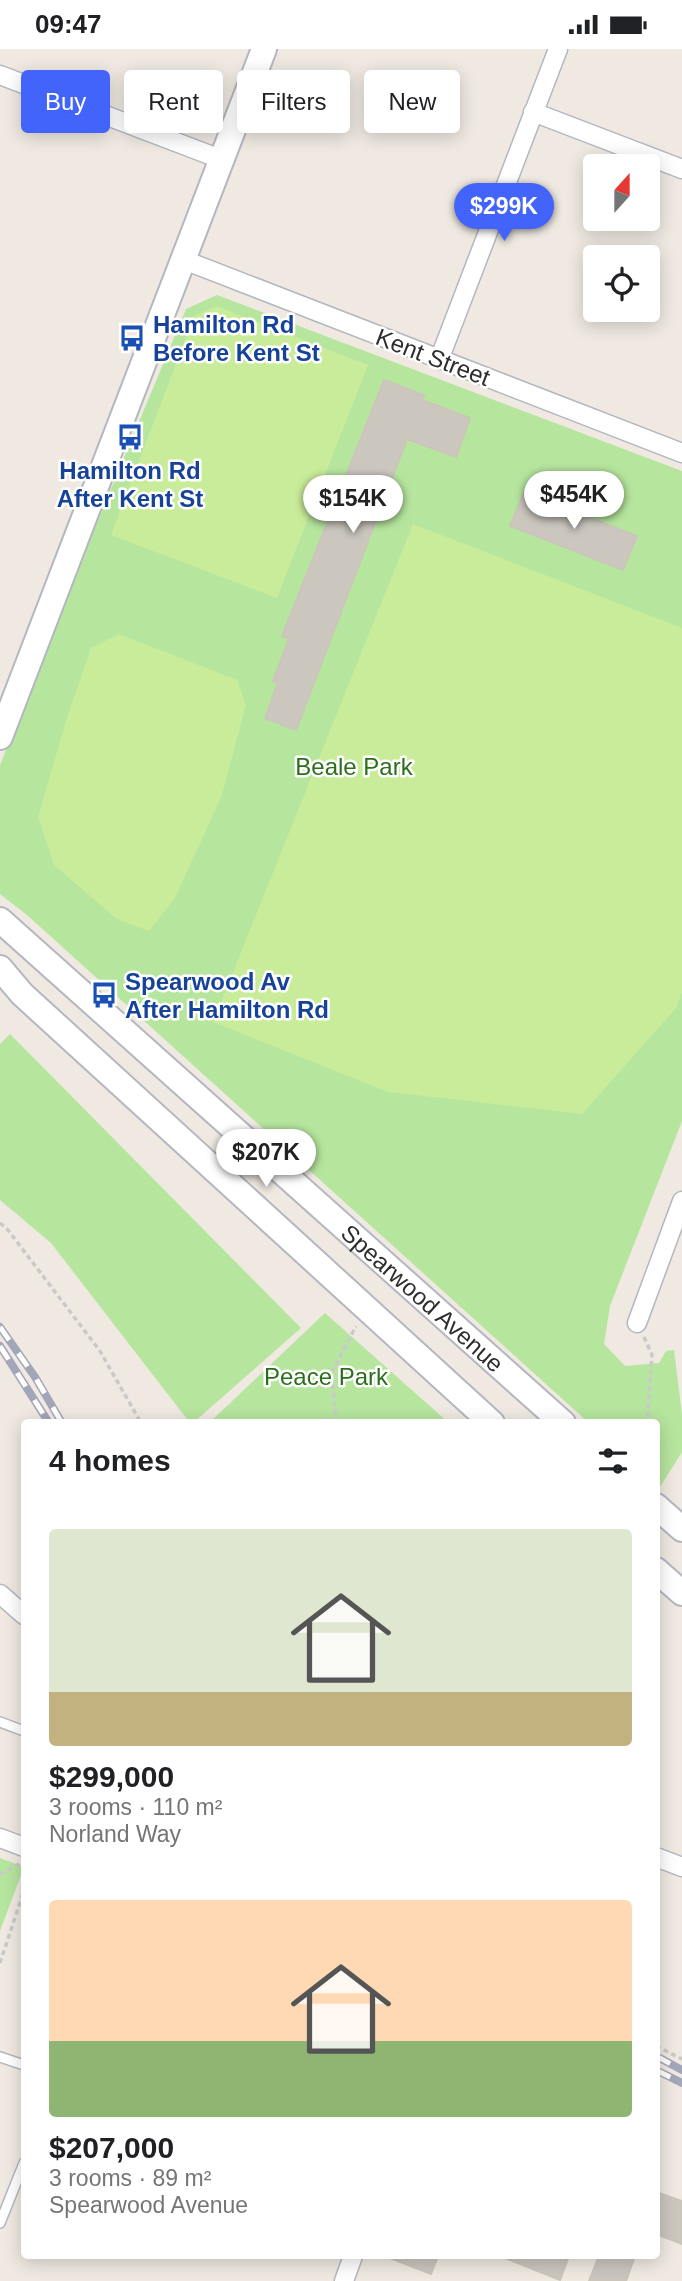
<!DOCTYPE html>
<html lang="en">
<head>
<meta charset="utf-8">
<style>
	:root { --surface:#fff; --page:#f6f6f6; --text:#202124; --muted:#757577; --accent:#4264fb }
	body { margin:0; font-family:Arial,sans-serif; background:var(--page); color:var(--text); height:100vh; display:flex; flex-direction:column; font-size:26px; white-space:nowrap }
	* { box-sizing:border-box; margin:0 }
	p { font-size:23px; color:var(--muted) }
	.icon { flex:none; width:38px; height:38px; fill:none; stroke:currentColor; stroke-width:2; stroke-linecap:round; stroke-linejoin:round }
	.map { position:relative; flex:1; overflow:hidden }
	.panel { position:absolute; left:21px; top:1370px; width:639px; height:840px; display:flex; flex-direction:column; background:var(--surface); border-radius:7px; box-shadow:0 4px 18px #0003 }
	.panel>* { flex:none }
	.top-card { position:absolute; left:21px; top:21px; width:640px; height:63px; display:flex; gap:14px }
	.needle { width:46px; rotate:21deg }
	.fabs { position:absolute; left:583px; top:105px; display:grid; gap:14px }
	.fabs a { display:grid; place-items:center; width:77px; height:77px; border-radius:7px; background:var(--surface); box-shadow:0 4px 18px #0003; font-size:35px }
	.price { position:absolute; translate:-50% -60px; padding:0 16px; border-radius:24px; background:#fff; color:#222; font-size:23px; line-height:46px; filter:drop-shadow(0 2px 4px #0008) }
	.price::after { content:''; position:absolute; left:50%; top:42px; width:21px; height:16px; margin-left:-10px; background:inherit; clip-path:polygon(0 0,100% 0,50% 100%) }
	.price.on { background:var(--accent); color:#fff }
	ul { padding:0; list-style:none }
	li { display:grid; align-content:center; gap:14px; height:371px; padding:0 28px }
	li span { display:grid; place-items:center; height:217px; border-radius:7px; color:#555 }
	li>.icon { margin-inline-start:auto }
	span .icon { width:126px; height:126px; fill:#fffc; stroke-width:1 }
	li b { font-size:30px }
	h2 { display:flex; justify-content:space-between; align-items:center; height:84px; padding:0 28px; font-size:30px }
	.chip { padding:0 24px; border-radius:7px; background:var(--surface); box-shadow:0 4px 18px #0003; font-size:24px; line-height:63px }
	.chip.on { background:var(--accent); color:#fff }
	.status { display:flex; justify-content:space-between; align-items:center; height:49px; padding:0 35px; background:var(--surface); direction:ltr }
	.status svg { height:19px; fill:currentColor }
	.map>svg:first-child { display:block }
</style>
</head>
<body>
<div class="status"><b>09:47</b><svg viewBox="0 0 49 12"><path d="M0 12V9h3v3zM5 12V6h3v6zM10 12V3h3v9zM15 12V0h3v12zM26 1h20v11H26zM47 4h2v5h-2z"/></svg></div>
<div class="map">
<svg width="682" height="2232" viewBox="0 0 682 2232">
	<rect width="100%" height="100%" fill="#efe9e1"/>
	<!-- green -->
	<path fill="#b6e59e" d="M217,246L682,422V1072L610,1257L604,1295L625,1317L659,1314L666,1302L674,1301L682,1366V1403L660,1438L656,1434V1374H589L27,866L0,845V716L88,495L186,260Z
		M10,985L301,1279L193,1374H190L51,1194L0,1151V995Z
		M325,1264L449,1374H209Z
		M0,1809L24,1818L0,1882Z"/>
	<!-- pitch -->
	<path fill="#c9ec9a" d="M216,257L368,316L277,549L111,486L194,267Z
		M413,475L682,579V943L677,958L582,1065L388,1043L213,973Z
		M119,585L237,631L246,656L222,746L175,849L149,882L117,870L54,816L38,768L66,672L91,599Z"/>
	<!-- building -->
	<path fill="#cbc7bf" stroke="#cbc5ba" stroke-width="2" d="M384,331L424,346L422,351L470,369L456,408L407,390L296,681L265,669L278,634L273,632L289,590L282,587Z
		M524,443L637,487L623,521L510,477Z
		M656,2143L682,2152V2195L656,2185Z
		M385,2207H438L431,2225Z
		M500,2207H569L560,2231Z
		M599,2207H635L626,2232H589Z"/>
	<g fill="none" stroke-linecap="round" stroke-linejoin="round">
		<!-- lane casing -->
		<g stroke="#b4b7c1" stroke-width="12">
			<path id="lane" d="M0,1673L24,1682
				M0,2008L24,2016
				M0,2174L24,2114"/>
		</g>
		<!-- street casing -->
		<g stroke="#b4b7c1" stroke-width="21">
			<path id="street" d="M0,26L223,111
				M533,63L682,120
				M184,211L682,404
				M439,311L558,0
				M637,1274L682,1152
				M0,1545L24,1566
				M0,1789L24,1798
				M656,1808L682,1818
				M344,2232L353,2207"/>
		</g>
		<!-- secondary casing -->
		<g stroke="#b4b7c1" stroke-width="28">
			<g id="secondary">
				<path d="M0,688L264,0"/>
				<path id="s1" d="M0,871L563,1374"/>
				<path d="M0,919L22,945L492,1374"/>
				<path d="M656,1457L682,1480"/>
				<path d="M656,1521L682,1544"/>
			</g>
		</g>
		<!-- path -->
		<path stroke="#c9c9c9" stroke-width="3.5" stroke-dasharray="5 3.5" stroke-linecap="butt" d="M0,1174L8,1181L100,1302L141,1374
			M644,1288L652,1306L647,1374
			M336,1374L332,1323L356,1277
			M0,1825L21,1814
			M0,1914L24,1841
			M656,1997L682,2010"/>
		<!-- lane -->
		<use href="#lane" stroke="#fff" stroke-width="9"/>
		<!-- street -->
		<use href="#street" stroke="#fff" stroke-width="18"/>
		<!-- secondary -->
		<use href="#secondary" stroke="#fff" stroke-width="24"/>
		<!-- rail casing -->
		<g stroke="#a3a6b8" stroke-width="8">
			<path id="rail" d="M0,1278L35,1328L62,1374
				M0,1297L49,1374
				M656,2007L682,2021
				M656,2021L682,2034"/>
		</g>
		<!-- rail -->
		<use href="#rail" stroke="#fff" stroke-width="5" stroke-dasharray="16" stroke-linecap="butt"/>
	</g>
	<!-- icons -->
	<defs>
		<g id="bus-bare" transform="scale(2.1)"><path d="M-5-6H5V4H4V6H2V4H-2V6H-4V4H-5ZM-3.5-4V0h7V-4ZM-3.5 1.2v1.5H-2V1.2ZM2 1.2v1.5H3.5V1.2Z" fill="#1a4fb4" stroke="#fff" stroke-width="2.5" paint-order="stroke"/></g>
	</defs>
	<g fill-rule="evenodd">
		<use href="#bus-bare" x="132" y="289"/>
		<use href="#bus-bare" x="130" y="388"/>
		<use href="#bus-bare" x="104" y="946"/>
	</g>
	<g text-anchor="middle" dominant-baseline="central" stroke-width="5" stroke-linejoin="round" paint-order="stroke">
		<!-- transit labels -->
		<g font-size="24" font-weight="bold" fill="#164399" stroke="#fff" text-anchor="start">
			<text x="153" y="275">Hamilton Rd<tspan x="153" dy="28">Before Kent St</tspan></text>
			<text x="130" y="421" text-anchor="middle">Hamilton Rd<tspan x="130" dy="28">After Kent St</tspan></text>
			<text x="125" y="932">Spearwood Av<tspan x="125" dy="28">After Hamilton Rd</tspan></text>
		</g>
		<!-- street labels -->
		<g font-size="24" fill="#2e2e2e" stroke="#fff">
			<text transform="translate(433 308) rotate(21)">Kent Street</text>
			<text stroke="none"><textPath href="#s1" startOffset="567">Spearwood Avenue</textPath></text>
		</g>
		<!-- park labels -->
		<g font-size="24" fill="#2c6e1b" stroke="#fff">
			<text x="354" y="717">Beale Park</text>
			<text x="326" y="1327">Peace Park</text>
		</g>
	</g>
</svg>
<div class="fabs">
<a><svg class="needle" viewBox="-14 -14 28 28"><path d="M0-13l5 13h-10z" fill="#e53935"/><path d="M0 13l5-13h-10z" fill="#757577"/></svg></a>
<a><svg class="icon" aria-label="locate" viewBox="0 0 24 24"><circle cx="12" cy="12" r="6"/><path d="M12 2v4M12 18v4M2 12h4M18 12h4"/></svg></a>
</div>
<b class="price on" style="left:504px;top:194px">$299K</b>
<b class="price" style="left:574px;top:482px">$454K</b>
<b class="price" style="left:353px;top:486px">$154K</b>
<b class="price" style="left:266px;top:1140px">$207K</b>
<div class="top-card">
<a class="chip on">Buy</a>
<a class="chip">Rent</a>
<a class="chip">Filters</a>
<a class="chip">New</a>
</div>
<section class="panel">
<h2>4 homes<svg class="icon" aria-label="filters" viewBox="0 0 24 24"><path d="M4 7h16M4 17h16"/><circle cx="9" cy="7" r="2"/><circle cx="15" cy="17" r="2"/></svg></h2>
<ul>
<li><span style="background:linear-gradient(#dfe7d0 75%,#c2b280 0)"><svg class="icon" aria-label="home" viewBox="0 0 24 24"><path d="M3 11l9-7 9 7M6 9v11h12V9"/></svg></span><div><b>$299,000</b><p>3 rooms · 110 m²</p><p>Norland Way</p></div></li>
<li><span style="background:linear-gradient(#ffd9b3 65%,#8fb573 0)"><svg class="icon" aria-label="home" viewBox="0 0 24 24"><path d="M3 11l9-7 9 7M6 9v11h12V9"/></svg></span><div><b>$207,000</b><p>3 rooms · 89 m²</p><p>Spearwood Avenue</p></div></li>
</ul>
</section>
</div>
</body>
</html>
